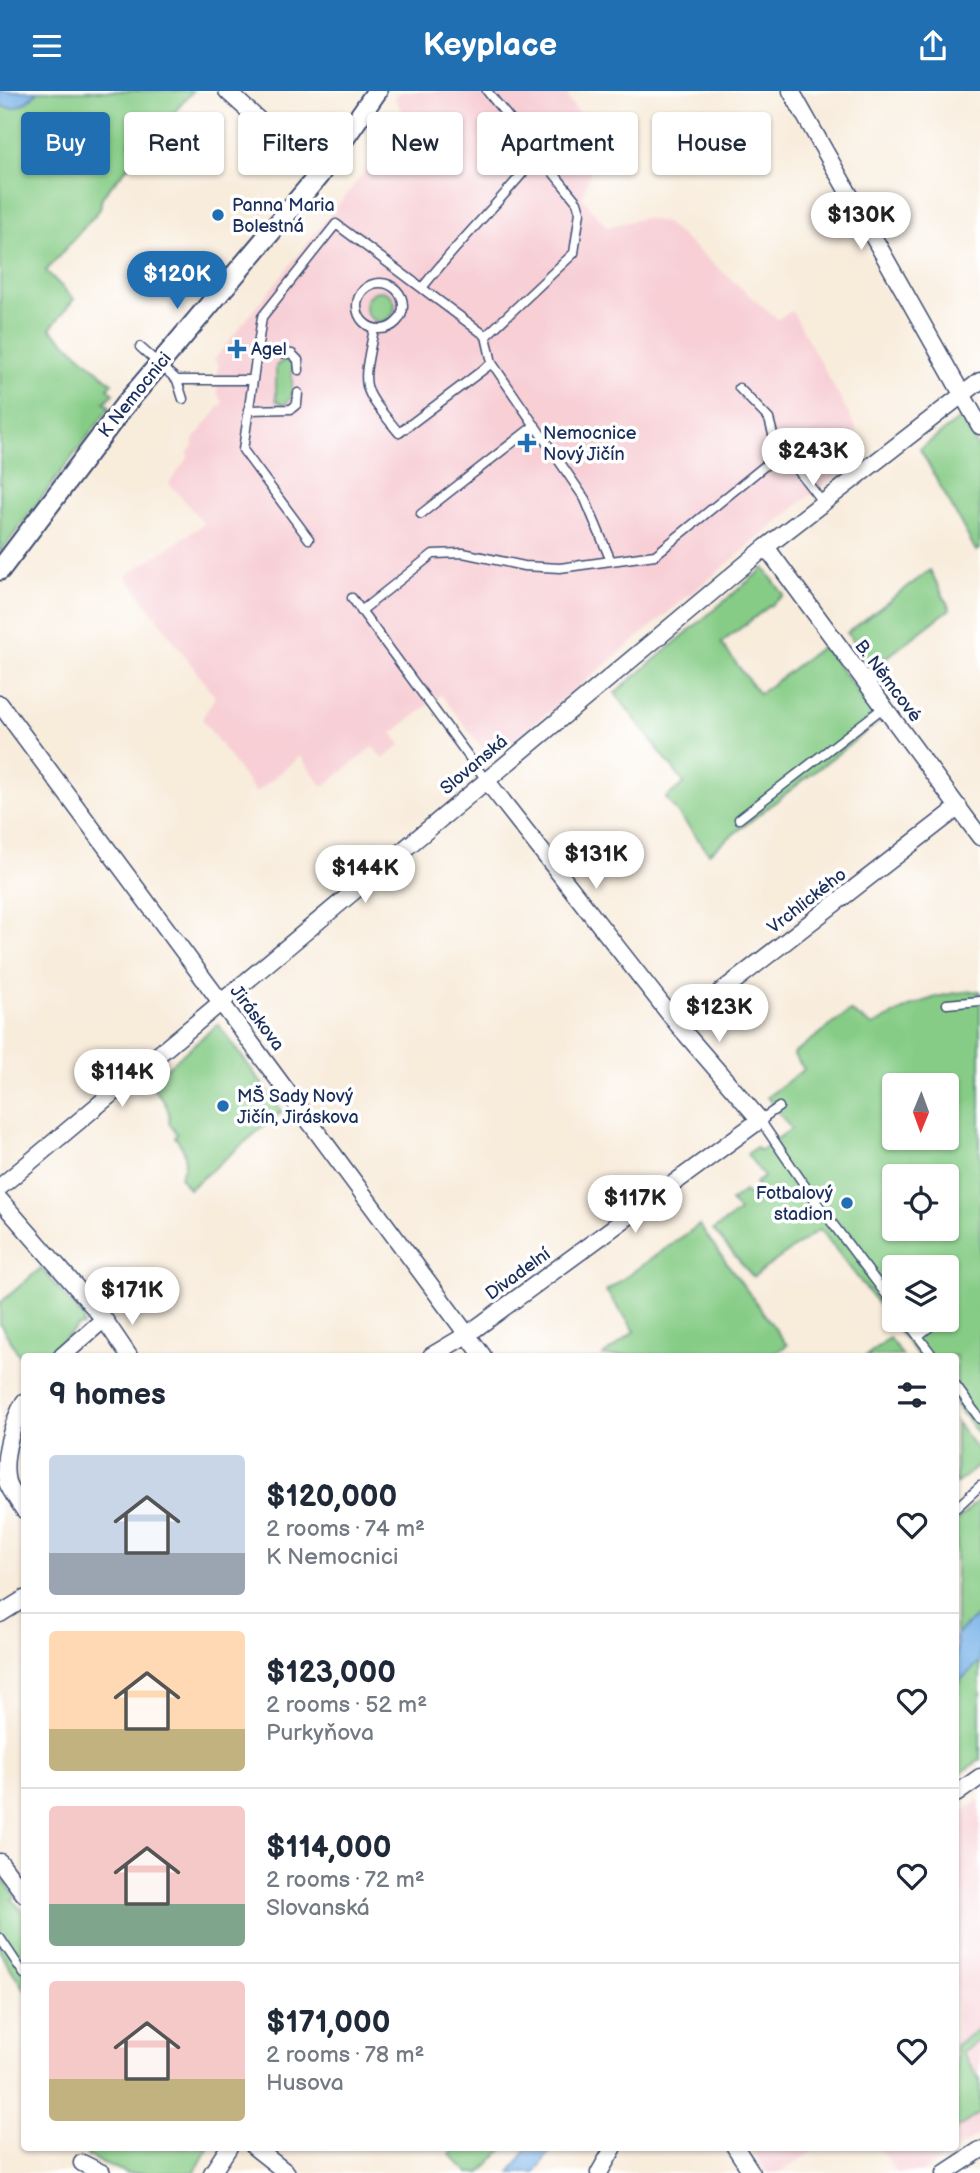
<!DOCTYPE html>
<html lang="en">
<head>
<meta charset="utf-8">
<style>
	:root { --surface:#fff; --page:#f2f2f3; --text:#1f2937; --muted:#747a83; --line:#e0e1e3; --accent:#1f6fb2 }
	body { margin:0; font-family:"Balsamiq Sans",sans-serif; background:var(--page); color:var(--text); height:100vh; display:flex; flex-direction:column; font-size:26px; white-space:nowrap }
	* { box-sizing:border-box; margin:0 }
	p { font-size:23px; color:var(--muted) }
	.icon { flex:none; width:38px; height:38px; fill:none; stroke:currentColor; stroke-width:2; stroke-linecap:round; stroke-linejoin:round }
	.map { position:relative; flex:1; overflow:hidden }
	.sheet { position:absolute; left:21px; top:1262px; width:938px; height:798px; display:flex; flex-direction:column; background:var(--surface); border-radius:7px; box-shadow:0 2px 5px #0004 }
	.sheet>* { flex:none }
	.banner { position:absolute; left:21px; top:21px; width:938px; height:63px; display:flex; gap:14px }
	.needle { width:46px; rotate:181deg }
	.buttons { position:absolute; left:882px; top:982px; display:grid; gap:14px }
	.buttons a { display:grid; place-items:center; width:77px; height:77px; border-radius:7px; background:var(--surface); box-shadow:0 2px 5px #0004; font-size:35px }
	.price { position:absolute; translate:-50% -60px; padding:0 16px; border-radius:24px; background:#fff; color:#222; font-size:23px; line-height:46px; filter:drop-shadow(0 2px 4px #0008) }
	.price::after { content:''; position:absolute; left:50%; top:42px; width:21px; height:16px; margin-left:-10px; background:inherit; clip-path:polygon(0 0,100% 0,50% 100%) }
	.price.selected { background:var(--accent); color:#fff }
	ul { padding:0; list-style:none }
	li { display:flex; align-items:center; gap:21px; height:175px; padding:0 28px }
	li+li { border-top:2px solid var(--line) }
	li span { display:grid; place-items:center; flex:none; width:196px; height:140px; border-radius:7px; color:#555 }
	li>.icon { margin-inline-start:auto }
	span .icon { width:84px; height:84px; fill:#fffc; stroke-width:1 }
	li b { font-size:30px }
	h2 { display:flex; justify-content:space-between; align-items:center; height:84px; padding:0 28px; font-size:30px }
	.pill { padding:0 24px; border-radius:7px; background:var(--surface); box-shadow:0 2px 5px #0004; font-size:24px; line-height:63px }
	.pill.selected { background:var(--accent); color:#fff }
	header { display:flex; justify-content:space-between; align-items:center; height:91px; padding:0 28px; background:var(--accent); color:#fff; font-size:32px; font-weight:700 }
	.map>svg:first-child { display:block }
</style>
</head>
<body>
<header><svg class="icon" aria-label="menu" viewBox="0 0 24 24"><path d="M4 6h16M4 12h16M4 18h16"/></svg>Keyplace<svg class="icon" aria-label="share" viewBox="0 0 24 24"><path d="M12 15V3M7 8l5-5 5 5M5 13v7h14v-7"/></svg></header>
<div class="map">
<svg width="980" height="2082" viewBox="0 0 980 2082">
	<rect width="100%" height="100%" fill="#fff"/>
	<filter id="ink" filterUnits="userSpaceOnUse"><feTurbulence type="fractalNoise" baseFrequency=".0143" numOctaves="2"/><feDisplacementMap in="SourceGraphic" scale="14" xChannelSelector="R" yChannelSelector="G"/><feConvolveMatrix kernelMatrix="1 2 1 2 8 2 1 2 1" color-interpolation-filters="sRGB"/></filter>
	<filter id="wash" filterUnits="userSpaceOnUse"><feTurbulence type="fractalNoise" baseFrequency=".00686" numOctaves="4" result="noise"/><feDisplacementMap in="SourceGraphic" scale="28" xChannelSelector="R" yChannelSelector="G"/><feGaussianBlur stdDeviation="1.57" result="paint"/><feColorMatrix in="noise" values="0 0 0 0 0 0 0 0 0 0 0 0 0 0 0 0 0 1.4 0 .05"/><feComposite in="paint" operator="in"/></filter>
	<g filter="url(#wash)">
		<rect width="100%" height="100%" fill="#f8ecdb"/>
		<!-- built -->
		<path fill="#f7cfd5" d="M400,0H569L568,8L600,48L582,107L607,136L643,127L666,132L777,228L792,220L857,338L854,341L868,360L808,406L491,668L441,604L392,642L401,654L383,668L373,656L323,696L300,665L256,702L202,628L215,606L126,485L204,433L169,392L189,365L187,363L194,353L192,351L223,311L217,302L218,273L214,269L407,28L394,7Z
			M980,1708V2043L920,2082H896L879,2056H956V1726Z
			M750,2056H820L779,2082H767Z"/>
		<!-- green -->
		<path fill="#86cc86" stroke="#507e72" stroke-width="2" fill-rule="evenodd" d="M0,0H193L153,45L143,41L133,44L129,52L136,66L102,106L100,118L46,180L74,208L50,238L112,292L108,297L114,303L104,311L110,316L0,462Z
			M365 215a15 15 0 1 1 30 0a15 15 0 1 1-30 0Z
			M285,268L292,272V306L284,314L276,309V275Z
			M961,327L980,360V458L976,460L920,358Z
			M764,477L784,504L721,552L759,603L823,555L880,630L709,762L666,707L684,692L615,602Z
			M930,479L950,518L874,576L847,542Z
			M980,900V1345L956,1314V1265H918L820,1138L753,1186L713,1139L739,1121L731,1110L744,1100L748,1104L758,1096L755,1092L764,1086L747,1063L756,1056L760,1060L791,1038L767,1006L804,978L793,963L850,920L873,935C907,915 940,900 980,900ZM894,994H947V1046H894ZM894,1085H947V1138H894ZM894,1176H947V1228H894Z
			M218,933L282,1020L189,1098L180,1086C188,1069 187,1060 175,1046L177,1043L169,1032C172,1016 159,1004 149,992Z
			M699,1134L787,1254L771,1265H603L635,1240L606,1200Z
			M41,1177L84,1227L83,1235H78L58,1254L54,1265H24V1272L0,1233V1212Z
			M889,1247L903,1265H866Z
			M956,1331L980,1362V1374L956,1393Z
			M980,1408V1522L956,1544V1430Z
			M980,1571V1669L956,1685V1593Z
			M0,1784L16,1805L12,1808L24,1822V1898L0,1861Z
			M980,1937V1949L962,1961L980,1989V2022L956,2038V1954Z
			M92,2056H209L194,2082H127L87,2065Z
			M457,2056H505L481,2082H469L450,2063Z"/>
		<!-- water -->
		<path fill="#75b0e6" stroke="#4870a2" stroke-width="2" d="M0,0H38C28,11 14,23 0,14Z
			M980,1522V1571L956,1593V1544Z
			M528,2056H553L535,2082H510Z"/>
	</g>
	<g filter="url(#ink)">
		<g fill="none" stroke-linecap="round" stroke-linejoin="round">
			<!-- service casing -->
			<g stroke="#3c4b71" stroke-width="11">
				<path id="service" d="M487,0L577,111L580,121L574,162L486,245L492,272L585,408L611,470L655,464L783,360L774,347L769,328L739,297
					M357 215a23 23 0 1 1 46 0a23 23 0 1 1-46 0Z
					M422,197C458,151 500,111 537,65
					M374,238C362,300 359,293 399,342L492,272
					M140,256L177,289H253
					M257,260L292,263L298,269L299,279
					M177,289L183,308
					M248,319L291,318L297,313L298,302
					M783,360L823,412
					M421,423L535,334
					M309,448L243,359L262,226L336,133L486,245
					M352,507L486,689
					M361,520L433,463L463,462L524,475L560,477L611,470
					M739,728L884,616
					M947,913L980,910
					M779,1016L760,1029L814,1108L894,1214
					M947,1223L949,1221
					M905,1228L933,1265
					M918,1245L940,1228
					M956,1295L980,1328
					M956,1417L980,1395
					M0,1847L24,1883"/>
			</g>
			<!-- minor casing -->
			<g stroke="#3c4b71" stroke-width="19">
				<path id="minor" d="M227,0L319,84
					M791,0L980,335
					M766,456L980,746
					M0,613L483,1265
					M678,934L959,716
					M0,1096L766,456L980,290
					M0,1109L104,1228L129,1265
					M62,1265L104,1228
					M431,1265L468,1243L760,1029L678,934L486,689
					M24,1311C13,1330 1,1368 7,1391C10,1400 19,1411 24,1419
					M0,1523L24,1508
					M956,1703L980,1686
					M0,1771L24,1803
					M254,2056L287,2082
					M735,2056L752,2082
					M82,2072L102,2082
					M212,2082L229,2056
					M599,2082L614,2056
					M945,2082L980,2059"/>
			</g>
			<!-- tertiary casing -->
			<g stroke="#3c4b71" stroke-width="23">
				<path id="tertiary" d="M0,479L124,315L319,84L377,0"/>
			</g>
			<!-- service -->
			<use href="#service" stroke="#fff" stroke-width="8"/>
			<!-- minor -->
			<use href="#minor" stroke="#fff" stroke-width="16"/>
			<!-- tertiary -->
			<use href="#tertiary" stroke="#fff" stroke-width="19"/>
		</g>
	</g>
	<!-- markers -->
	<g fill="#1f6fb2" stroke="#fff" stroke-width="2.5">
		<circle cx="218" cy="124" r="7"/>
		<path d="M233.5 247.5h7v7h7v7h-7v7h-7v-7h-7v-7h7z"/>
		<path d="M523.5 341.5h7v7h7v7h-7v7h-7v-7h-7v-7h7z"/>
		<circle cx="223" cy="1015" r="7"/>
		<circle cx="847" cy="1112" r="7"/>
	</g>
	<g text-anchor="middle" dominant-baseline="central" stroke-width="7" stroke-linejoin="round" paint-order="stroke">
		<!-- poi labels -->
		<g font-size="18" fill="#1b2f5e" stroke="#fff" text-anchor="start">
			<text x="232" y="114">Panna Maria<tspan x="232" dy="21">Bolestná</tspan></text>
			<text x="251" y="258">Agel</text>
			<text x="543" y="342">Nemocnice<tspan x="543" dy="21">Nový Jičín</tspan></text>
			<text x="237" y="1005">MŠ Sady Nový<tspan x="237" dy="21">Jičín, Jiráskova</tspan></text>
			<text x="833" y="1102" text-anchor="end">Fotbalový<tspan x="833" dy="21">stadion</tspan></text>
		</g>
		<!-- street labels -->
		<g font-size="18" fill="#1b2f5e" stroke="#fff">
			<text transform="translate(135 304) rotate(-51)">K Nemocnici</text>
			<text transform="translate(888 590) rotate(53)">B. Němcové</text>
			<text transform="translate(474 674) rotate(-40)">Slovanská</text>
			<text transform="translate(807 810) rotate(-38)">Vrchlického</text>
			<text transform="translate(257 927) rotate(53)">Jiráskova</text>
			<text transform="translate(518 1183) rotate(-36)">Divadelní</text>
		</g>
	</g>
</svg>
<div class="buttons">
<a><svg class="needle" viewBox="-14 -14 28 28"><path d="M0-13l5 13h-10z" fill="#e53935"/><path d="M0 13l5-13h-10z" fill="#747a83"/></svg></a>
<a><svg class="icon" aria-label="locate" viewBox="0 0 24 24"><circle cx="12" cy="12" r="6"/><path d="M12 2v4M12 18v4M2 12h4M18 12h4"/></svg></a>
<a><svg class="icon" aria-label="layers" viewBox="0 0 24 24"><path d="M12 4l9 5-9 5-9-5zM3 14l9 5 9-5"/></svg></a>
</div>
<b class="price" style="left:861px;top:161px">$130K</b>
<b class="price selected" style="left:177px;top:220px">$120K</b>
<b class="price" style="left:813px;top:397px">$243K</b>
<b class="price" style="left:596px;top:800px">$131K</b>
<b class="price" style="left:365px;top:814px">$144K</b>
<b class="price" style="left:719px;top:953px">$123K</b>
<b class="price" style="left:122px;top:1018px">$114K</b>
<b class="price" style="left:635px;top:1144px">$117K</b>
<b class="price" style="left:132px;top:1236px">$171K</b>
<div class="banner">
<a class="pill selected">Buy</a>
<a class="pill">Rent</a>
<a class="pill">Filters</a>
<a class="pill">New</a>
<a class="pill">Apartment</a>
<a class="pill">House</a>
</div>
<section class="sheet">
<h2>9 homes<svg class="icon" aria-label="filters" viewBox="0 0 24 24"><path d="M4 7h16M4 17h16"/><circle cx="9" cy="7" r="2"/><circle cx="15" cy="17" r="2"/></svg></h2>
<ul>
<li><span style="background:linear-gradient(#c9d6e8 70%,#9aa5b1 0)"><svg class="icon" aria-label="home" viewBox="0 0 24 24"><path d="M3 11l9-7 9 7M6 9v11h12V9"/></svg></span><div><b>$120,000</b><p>2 rooms · 74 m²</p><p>K Nemocnici</p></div><svg class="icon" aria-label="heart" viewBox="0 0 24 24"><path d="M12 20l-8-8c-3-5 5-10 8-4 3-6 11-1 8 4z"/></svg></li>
<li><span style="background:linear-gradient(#ffd9b3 70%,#c2b280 0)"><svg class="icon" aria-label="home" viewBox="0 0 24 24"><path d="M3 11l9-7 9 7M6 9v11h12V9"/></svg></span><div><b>$123,000</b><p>2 rooms · 52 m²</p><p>Purkyňova</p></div><svg class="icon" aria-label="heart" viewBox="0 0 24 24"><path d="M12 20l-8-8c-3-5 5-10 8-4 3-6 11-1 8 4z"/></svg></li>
<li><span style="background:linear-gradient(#f6c9c9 70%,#7fa58c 0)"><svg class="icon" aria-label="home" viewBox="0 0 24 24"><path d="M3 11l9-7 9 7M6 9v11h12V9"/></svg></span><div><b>$114,000</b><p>2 rooms · 72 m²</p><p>Slovanská</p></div><svg class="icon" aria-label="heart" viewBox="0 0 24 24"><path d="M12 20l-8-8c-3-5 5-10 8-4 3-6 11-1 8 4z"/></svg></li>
<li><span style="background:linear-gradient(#f6c9c9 70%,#c2b280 0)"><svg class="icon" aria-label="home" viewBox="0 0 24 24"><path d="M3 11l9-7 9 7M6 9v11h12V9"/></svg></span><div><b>$171,000</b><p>2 rooms · 78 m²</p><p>Husova</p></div><svg class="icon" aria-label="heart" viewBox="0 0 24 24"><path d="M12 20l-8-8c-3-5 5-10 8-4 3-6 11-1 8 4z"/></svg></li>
</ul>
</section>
</div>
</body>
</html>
